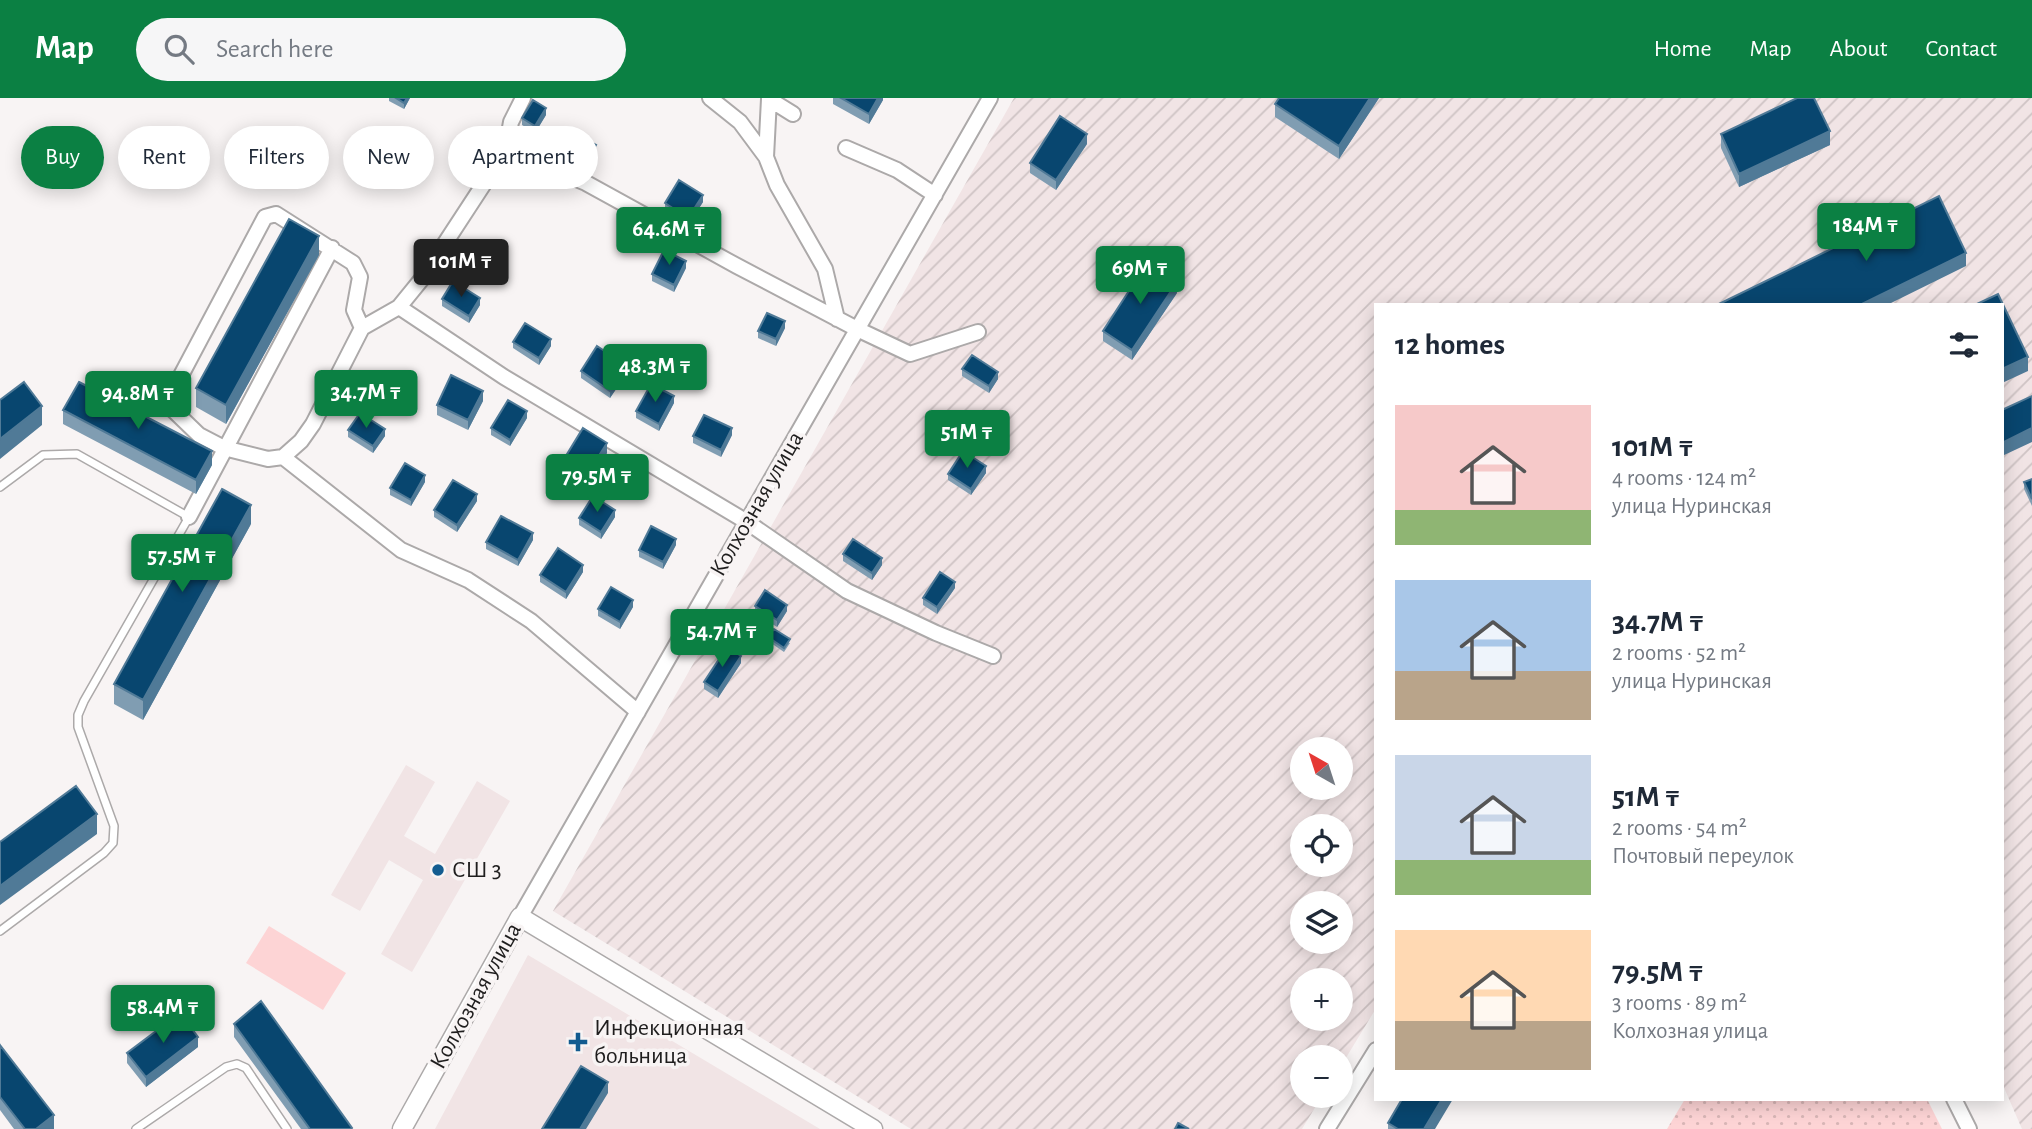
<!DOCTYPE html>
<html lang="en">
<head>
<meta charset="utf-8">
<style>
	:root { --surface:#fff; --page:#f6f6f7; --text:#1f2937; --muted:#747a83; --accent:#0b8043 }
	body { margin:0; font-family:"Alegreya Sans",sans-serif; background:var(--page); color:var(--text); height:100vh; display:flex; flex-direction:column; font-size:26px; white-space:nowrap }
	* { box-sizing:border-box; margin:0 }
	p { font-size:23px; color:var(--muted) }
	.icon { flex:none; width:38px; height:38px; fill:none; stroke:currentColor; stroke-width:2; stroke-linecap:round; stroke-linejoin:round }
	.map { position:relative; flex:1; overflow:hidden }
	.panel { position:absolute; left:1374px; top:205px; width:630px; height:798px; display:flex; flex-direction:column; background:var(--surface); border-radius:0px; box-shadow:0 4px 18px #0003 }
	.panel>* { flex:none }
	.banner { position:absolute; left:21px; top:28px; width:665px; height:63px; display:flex; gap:14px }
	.needle { width:46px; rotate:321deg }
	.tools { position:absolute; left:1290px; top:639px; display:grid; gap:14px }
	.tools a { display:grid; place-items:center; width:63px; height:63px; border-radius:50%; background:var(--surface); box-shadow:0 4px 18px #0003; font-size:35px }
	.price { position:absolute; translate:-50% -60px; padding:0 16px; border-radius:7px; background:var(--accent); color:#fff; font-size:23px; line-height:46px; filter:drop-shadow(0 2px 4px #0008) }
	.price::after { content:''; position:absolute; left:50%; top:42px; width:21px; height:16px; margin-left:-10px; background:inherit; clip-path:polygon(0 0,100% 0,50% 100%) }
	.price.selected { background:#222; color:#fff }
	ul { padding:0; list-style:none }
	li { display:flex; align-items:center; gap:21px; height:175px; padding:0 21px }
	li span { display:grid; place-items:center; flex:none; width:196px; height:140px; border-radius:0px; color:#555 }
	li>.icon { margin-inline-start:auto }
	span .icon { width:84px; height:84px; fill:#fffc; stroke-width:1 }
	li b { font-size:30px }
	h2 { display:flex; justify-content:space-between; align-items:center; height:84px; padding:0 21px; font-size:30px }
	.chip { padding:0 24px; border-radius:32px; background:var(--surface); box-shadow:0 4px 18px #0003; font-size:24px; line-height:63px }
	.chip.selected { background:var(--accent); color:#fff }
	header { display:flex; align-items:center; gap:42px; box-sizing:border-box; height:98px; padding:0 35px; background:var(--accent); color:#fff }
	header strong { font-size:33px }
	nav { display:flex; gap:38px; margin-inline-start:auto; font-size:24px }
	.search { width:490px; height:63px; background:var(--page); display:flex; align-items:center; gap:18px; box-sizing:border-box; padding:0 24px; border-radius:38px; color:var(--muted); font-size:26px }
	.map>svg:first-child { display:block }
</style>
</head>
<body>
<header>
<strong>Map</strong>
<div class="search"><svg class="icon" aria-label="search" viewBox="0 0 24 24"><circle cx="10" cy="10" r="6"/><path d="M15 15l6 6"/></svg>Search here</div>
<nav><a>Home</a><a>Map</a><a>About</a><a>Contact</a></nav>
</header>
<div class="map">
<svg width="2032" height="1031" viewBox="0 0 2032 1031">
	<defs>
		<pattern id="industrial-furrows" width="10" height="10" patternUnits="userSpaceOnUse" patternTransform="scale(1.75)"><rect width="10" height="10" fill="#f1e4e5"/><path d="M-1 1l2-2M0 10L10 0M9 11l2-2" fill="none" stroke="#cec3c4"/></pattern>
		<pattern id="park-dots" width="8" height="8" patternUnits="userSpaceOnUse" patternTransform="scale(1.75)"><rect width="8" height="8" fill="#fdd4d5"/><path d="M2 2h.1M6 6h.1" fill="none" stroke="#d8b6b6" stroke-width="1.8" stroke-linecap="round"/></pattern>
	</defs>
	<rect width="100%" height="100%" fill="#f8f4f4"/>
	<!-- built -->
	<path fill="#f1e4e5" d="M406,667L435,684L404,738L435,756L477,683L510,703L412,874L381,856L423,782L389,762L360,813L331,797Z
		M528,857L820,1031H435Z"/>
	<!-- industrial -->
	<path fill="url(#industrial-furrows)" fill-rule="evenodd" d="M1014,0H2032V1031H2022L2002,985V206H1376L1375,912L1341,968L1340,959H1302V998H1322L1302,1031H911L553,813ZM1302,651H1340V690H1302ZM1302,728H1340V766H1302ZM1302,805H1340V844H1302ZM1302,882H1340V920H1302Z"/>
	<!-- park -->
	<path fill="url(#park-dots)" d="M1685,1001H1927L1942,1031H1667Z"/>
	<!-- pitch -->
	<path fill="#fdd4d5" d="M269,828L346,875L323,912L246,865Z"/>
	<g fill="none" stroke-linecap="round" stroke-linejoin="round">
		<!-- service casing -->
		<g stroke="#aca9a9" stroke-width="10">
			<path id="service" d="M0,389L43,357L77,356L189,419L84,603L78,617V629L114,728L113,745L104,755L0,833
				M136,1031L226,969L237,966L246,970L287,1031"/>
		</g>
		<!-- minor casing -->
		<g stroke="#aca9a9" stroke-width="18">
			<path id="minor" d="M710,0L740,24L766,59
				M793,16L769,1L766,59L777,87L825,171L837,221
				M846,50L897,72L935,97
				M506,52L586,85L737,168L857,231L910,256L978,234
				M399,209L504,279L747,424L847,493L936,535L993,558
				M362,230L354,212L360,179L353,165L276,116L265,119L168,302L171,310L199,337L224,350L268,361L283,359L301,343L313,326L362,230L399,209L421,182L506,52L511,24L523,0
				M283,359L401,452L468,482L531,523L638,614
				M189,419L332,150
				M520,819L990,0
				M1954,1001L1969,1031
				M1327,1031L1376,952"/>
		</g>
		<!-- tertiary casing -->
		<g stroke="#aca9a9" stroke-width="21">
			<path id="tertiary" d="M402,1031L520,819L873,1031"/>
		</g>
		<!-- service -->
		<use href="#service" stroke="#fff" stroke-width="7"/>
		<!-- minor -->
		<use href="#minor" stroke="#fff" stroke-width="14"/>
		<!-- tertiary -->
		<use href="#tertiary" stroke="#fff" stroke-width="18"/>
	</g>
	<!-- wall -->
	<path fill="#809db2" d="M389,0H410L404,11L389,3Z
		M833,0H883V2L869,26L833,6Z
		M1279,0H1379L1339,61L1275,19V6Z
		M546,17L535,35L522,27V20Z
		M1721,36L1830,47L1739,89L1721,50Z
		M1087,46L1056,92L1030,75V65Z
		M596,50L584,71L574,66V62Z
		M703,104L688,127L665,112V105Z
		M319,157L226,326L196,309V290Z
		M686,170L674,194L652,183V176Z
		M1177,195L1132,262L1103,243V233Z
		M442,201L480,207L469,225L442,208Z
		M785,230L776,248L758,240V233Z
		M513,244L551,248L539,267L513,250Z
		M962,271L998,281L989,295L962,278Z
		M581,273L627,275L610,300L581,280Z
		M483,303L468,332L437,317V307Z
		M674,305L659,333L636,320V313Z
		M63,312L212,367L196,396L63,326Z
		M527,320L510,348L491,337V330Z
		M348,332L385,338L373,355L348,339Z
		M732,337L721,359L693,345V338Z
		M607,355L584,391L561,377V366Z
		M986,375L971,397L948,382V376Z
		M2032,381V408L2024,391V384Z
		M425,384L411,408L390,397V390Z
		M477,403L457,434L434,419V412Z
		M615,419L601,441L579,427V420Z
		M251,426L143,622L114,606V586Z
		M533,442L518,468L486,451V444Z
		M676,447L663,471L639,459V452Z
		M843,456L882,467L872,482L843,463Z
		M583,474L566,501L540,484V477Z
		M955,490L937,516L923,507V500Z
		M755,508L787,513L777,529L755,515Z
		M633,509L620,531L598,518V511Z
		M768,539L790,545L784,554L768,543Z
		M741,565L718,600L704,591V584Z
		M234,926L352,1031H301L234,939Z
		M0,947L54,1031H14L0,1012Z
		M198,949L146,989L127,965V955Z
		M1388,1025L1435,1031H1388Z"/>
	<!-- shaded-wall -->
	<path fill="#507a97" d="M407,0H410L404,11V5Z
		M878,0H883V2L869,26V16Z
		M1370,0H1379L1339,61V48Z
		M546,10V17L535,35V28Z
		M1830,33V47L1739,89V76Z
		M1087,36V46L1056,92V82Z
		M596,47V50L584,71V68Z
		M703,97V104L688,127V120Z
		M319,138V157L226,326V307Z
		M1966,155V168L1889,206H1862Z
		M686,163V170L674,194V187Z
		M1177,184V195L1132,262V252Z
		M480,200V207L469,225V218Z
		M785,223V230L776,248V241Z
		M551,241V248L539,267V260Z
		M2028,259V273L2002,285V271Z
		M627,268V275L610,300V293Z
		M998,274V281L989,295V288Z
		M483,293V303L468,332V322Z
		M674,298V305L659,333V326Z
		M42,308V327L0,361V341Z
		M527,313V320L510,348V342Z
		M732,330V337L721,359V352Z
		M2032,330V344L2002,358V345Z
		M385,331V338L373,355V348Z
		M607,345V355L584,391V381Z
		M212,353V367L196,396V382Z
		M986,368V375L971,397V391Z
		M425,377V384L411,408V402Z
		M477,396V403L457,434V427Z
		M251,407V426L143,622V602Z
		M615,412V419L601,441V434Z
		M533,435V442L518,468V462Z
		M676,441V447L663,471V464Z
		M882,460V467L872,482V475Z
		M583,467V474L566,501V494Z
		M955,484V490L937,516V509Z
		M633,502V509L620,531V524Z
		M787,507V513L777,529V522Z
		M741,558V565L718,600V593Z
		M97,716V736L0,807V788Z
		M198,939V949L146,989V979Z
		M608,984V995L586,1031H580Z
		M1442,1001H1453L1435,1031H1424Z
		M54,1017V1031H36Z"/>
	<!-- building -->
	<path fill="#08466f" stroke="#507a97" stroke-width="2" d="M396,0H407L404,5Z
		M841,0H878L869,16Z
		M1279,0H1370L1339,48L1275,6Z
		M1797,0H1814L1830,33L1739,76L1721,36Z
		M533,2L546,10L535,28L522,20Z
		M1060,18L1087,36L1056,82L1030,65Z
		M587,42L596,47L584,68L574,62Z
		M679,82L703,97L688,120L665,105Z
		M1939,98L1966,155L1862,206H1719Z
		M289,121L319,138L226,307L196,290Z
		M664,152L686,163L674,187L652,176Z
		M1147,165L1177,184L1132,252L1103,233Z
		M453,183L480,200L469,218L442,201Z
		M1998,196L2028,259L2002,271V206H1977Z
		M767,215L785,223L776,241L758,233Z
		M525,225L551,241L539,260L513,244Z
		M597,248L627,268L610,293L581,273Z
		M972,257L998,274L989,288L962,271Z
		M451,277L483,293L468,322L437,307Z
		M24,284L42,308L0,341V302Z
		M79,284L212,353L196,382L63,312Z
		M651,286L674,298L659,326L636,313Z
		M2032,298V330L2002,345V312Z
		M508,302L527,313L510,342L491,330Z
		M360,315L385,331L373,348L348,332Z
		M704,317L732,330L721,352L693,338Z
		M583,330L607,345L584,381L561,366Z
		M963,353L986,368L971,391L948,376Z
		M405,365L425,377L411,402L390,390Z
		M2032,381V401L2024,384Z
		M453,382L477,396L457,427L434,412Z
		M222,391L251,407L143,602L114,586Z
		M593,398L615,412L601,434L579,420Z
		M501,418L533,435L518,462L486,444Z
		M651,428L676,441L663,464L639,452Z
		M853,441L882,460L872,475L843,456Z
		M558,450L583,467L566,494L540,477Z
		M940,474L955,484L937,509L923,500Z
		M611,489L633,502L620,524L598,511Z
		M765,492L787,507L777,522L755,508Z
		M774,531L790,541L784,550L768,539Z
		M727,549L741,558L718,593L704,584Z
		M76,688L97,716L0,788V744Z
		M261,903L352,1030L351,1031H310L234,926Z
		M180,915L198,939L146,979L127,955Z
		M0,947L54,1017L36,1031H25L0,999Z
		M581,968L608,984L580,1031H542Z
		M1402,1001H1442L1424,1031H1398L1388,1025Z
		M1178,1025L1189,1031H1175Z"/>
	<!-- markers -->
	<g fill="#135c90" stroke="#f8f4f4" stroke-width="2.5">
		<circle cx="438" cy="772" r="7"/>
		<path d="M574.5 933.5h7v7h7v7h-7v7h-7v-7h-7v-7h7z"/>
	</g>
	<g text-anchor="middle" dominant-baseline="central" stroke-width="7" stroke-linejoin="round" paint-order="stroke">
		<!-- street labels -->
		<g font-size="24" fill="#1f1e1e" stroke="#f8f4f4">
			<text transform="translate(757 406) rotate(-60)">Колхозная улица</text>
			<text transform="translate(476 898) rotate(-61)">Колхозная улица</text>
		</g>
		<!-- poi labels -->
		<g font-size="24" fill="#1f1e1e" stroke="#f8f4f4" text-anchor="start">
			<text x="452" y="772">СШ 3</text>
			<text x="594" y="930">Инфекционная<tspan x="594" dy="28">больница</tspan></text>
		</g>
	</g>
</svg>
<div class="tools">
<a><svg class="needle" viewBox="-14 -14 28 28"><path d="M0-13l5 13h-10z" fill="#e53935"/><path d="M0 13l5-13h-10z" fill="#747a83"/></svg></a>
<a><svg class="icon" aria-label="locate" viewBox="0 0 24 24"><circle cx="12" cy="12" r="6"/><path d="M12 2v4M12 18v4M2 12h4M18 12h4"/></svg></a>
<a><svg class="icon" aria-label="layers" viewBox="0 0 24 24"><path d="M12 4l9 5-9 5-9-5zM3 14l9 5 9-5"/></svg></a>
<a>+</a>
<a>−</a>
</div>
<b class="price" style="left:1866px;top:165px">184M ₸</b>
<b class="price" style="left:669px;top:169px">64.6M ₸</b>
<b class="price selected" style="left:461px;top:201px">101M ₸</b>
<b class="price" style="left:1140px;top:208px">69M ₸</b>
<b class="price" style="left:655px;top:306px">48.3M ₸</b>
<b class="price" style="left:366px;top:332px">34.7M ₸</b>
<b class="price" style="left:138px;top:333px">94.8M ₸</b>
<b class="price" style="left:967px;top:372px">51M ₸</b>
<b class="price" style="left:597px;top:416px">79.5M ₸</b>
<b class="price" style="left:182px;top:496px">57.5M ₸</b>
<b class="price" style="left:722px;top:571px">54.7M ₸</b>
<b class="price" style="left:163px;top:947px">58.4M ₸</b>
<div class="banner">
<a class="chip selected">Buy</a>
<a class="chip">Rent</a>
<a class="chip">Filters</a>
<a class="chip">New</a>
<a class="chip">Apartment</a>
</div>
<section class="panel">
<h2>12 homes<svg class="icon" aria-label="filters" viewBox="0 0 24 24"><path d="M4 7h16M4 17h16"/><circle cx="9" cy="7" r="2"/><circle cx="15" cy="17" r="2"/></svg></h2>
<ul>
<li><span style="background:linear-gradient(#f6c9c9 75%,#8fb573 0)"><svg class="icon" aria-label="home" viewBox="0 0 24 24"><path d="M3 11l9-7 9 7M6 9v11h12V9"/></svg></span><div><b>101M ₸</b><p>4 rooms · 124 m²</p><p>улица Нуринская</p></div></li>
<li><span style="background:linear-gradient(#a9c7e8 65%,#b9a48a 0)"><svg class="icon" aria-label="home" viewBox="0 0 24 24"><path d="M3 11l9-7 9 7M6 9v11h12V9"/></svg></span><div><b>34.7M ₸</b><p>2 rooms · 52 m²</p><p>улица Нуринская</p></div></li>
<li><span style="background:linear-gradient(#c9d6e8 75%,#8fb573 0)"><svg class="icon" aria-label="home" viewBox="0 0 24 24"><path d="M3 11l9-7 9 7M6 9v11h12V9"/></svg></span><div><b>51M ₸</b><p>2 rooms · 54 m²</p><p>Почтовый переулок</p></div></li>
<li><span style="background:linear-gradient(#ffd9b3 65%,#b9a48a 0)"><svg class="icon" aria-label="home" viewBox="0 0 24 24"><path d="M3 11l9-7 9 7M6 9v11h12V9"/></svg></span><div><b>79.5M ₸</b><p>3 rooms · 89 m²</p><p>Колхозная улица</p></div></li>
</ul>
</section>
</div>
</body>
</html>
